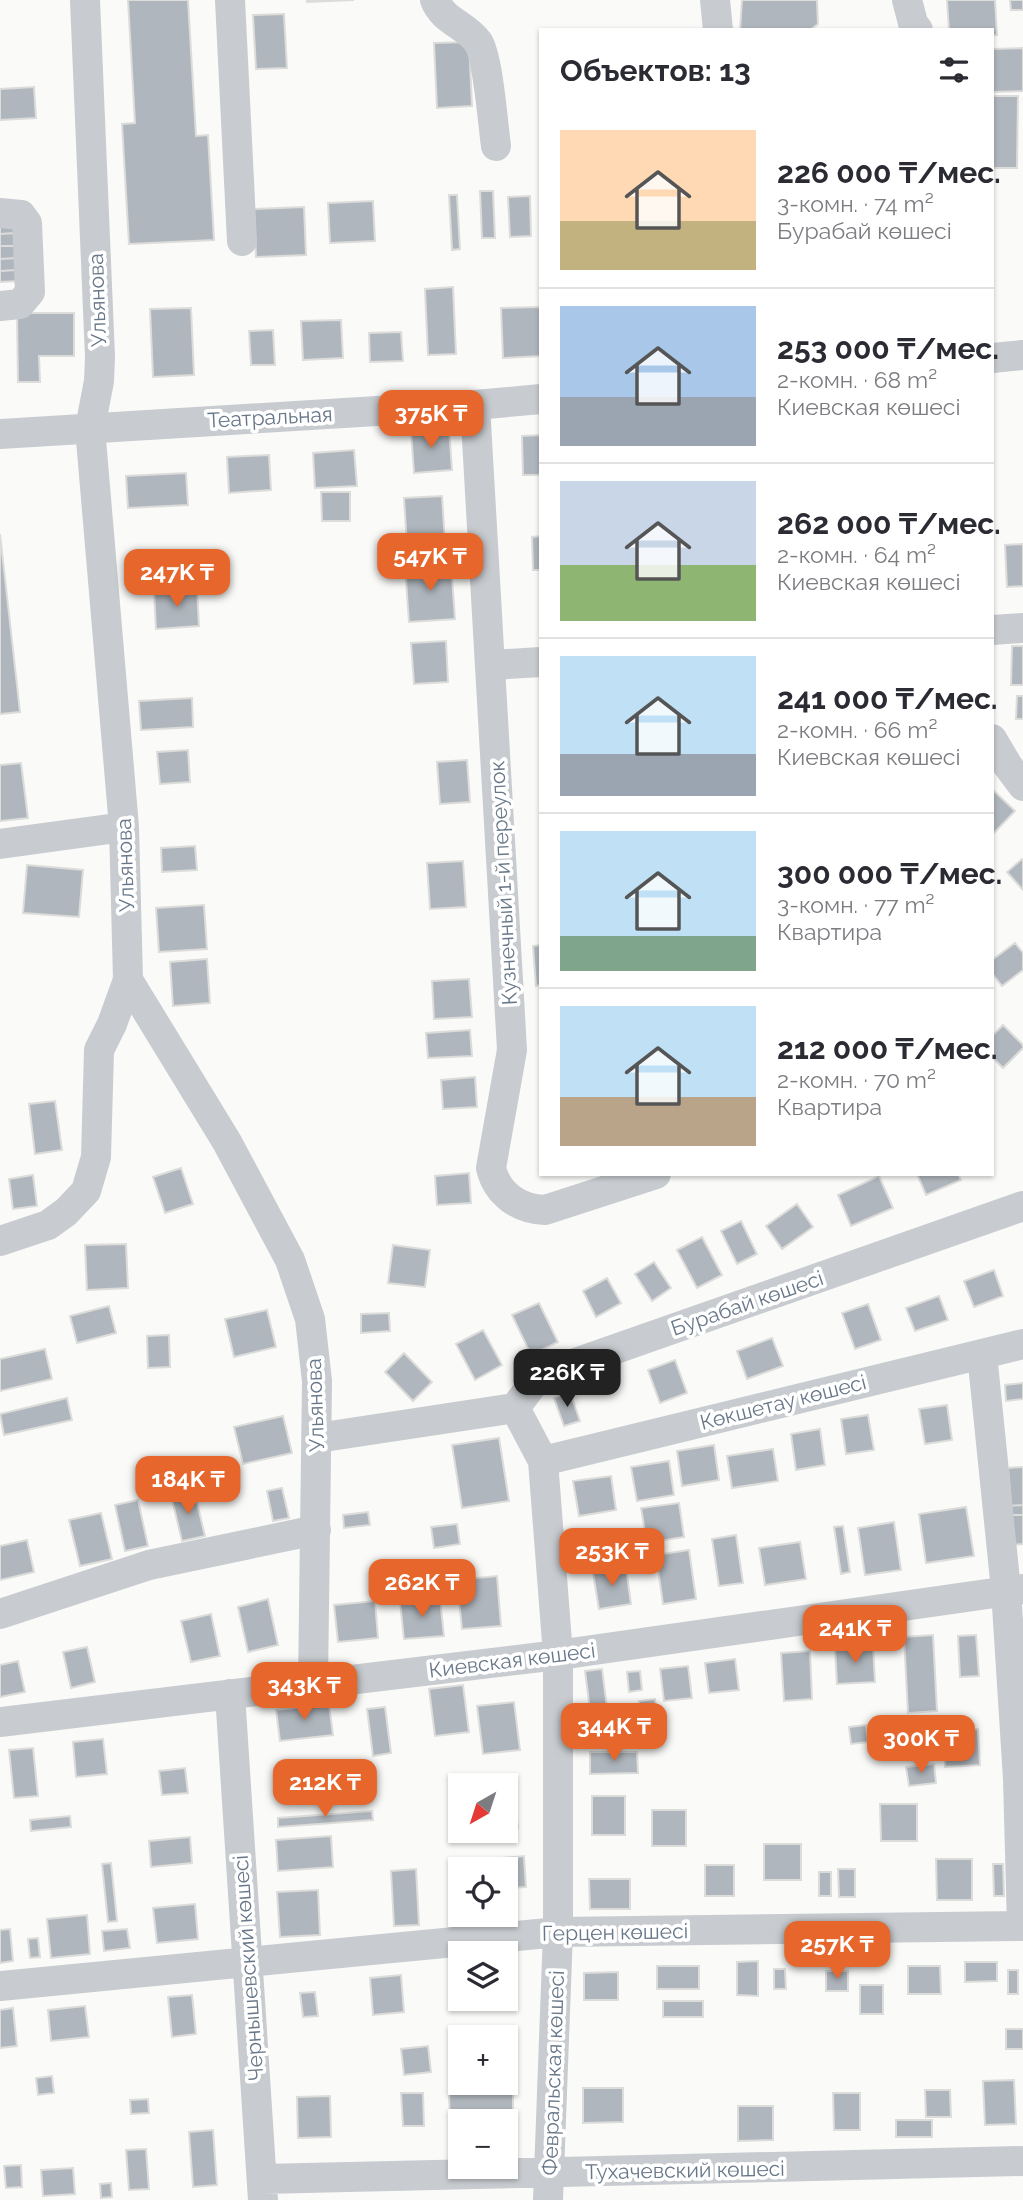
<!DOCTYPE html>
<html lang="ru">
<head>
<meta charset="utf-8">
<style>
	:root { --surface:#fff; --page:#f2f2f3; --text:#2b2b33; --muted:#7c7c81; --line:#e1e1e2; --accent:#e6662c }
	body { margin:0; font-family:Raleway,sans-serif; background:var(--page); color:var(--text); height:100vh; display:flex; flex-direction:column; font-size:26px; white-space:nowrap }
	* { box-sizing:border-box; margin:0 }
	p { font-size:23px; color:var(--muted) }
	.icon { flex:none; width:38px; height:38px; fill:none; stroke:currentColor; stroke-width:2; stroke-linecap:round; stroke-linejoin:round }
	.map { position:relative; flex:1; overflow:hidden }
	.sheet { position:absolute; left:539px; top:28px; width:455px; height:1148px; display:flex; flex-direction:column; background:var(--surface); border-radius:0px; box-shadow:0 2px 5px #0004 }
	.sheet>* { flex:none }
	.needle { width:46px; rotate:219deg }
	.controls { position:absolute; left:448px; top:1773px; display:grid; gap:14px }
	.controls a { display:grid; place-items:center; width:70px; height:70px; border-radius:0px; background:var(--surface); box-shadow:0 2px 5px #0004; font-size:35px }
	.price { position:absolute; translate:-50% -60px; padding:0 16px; border-radius:14px; background:var(--accent); color:#fff; font-size:23px; line-height:46px; filter:drop-shadow(0 2px 4px #0008) }
	.price::after { content:''; position:absolute; left:50%; top:42px; width:21px; height:16px; margin-left:-10px; background:inherit; clip-path:polygon(0 0,100% 0,50% 100%) }
	.price.selected { background:#222; color:#fff }
	ul { padding:0; list-style:none }
	li { display:flex; align-items:center; gap:21px; height:175px; padding:0 21px }
	li+li { border-top:2px solid var(--line) }
	li span { display:grid; place-items:center; flex:none; width:196px; height:140px; border-radius:0px; color:#555 }
	li>.icon { margin-inline-start:auto }
	span .icon { width:84px; height:84px; fill:#fffc; stroke-width:1 }
	li b { font-size:30px }
	h2 { display:flex; justify-content:space-between; align-items:center; height:84px; padding:0 21px; font-size:30px }
	.map>svg:first-child { display:block }
</style>
</head>
<body>
<div class="map">
<svg width="1023" height="2200" viewBox="0 0 1023 2200">
	<rect width="100%" height="100%" fill="#fafaf8"/>
	<!-- building -->
	<path fill="#afb6bd" stroke="#dcdcda" stroke-width="2" d="M128,0H188L196,136L208,135L214,240L129,244L122,124L135,123Z
		M307,0H354L307,2Z
		M742,0H817L818,24L810,30H740Z
		M947,0H995L997,35H992V30H949Z
		M1010,0H1023V10H1011Z
		M284,14L287,68L256,69L253,15Z
		M469,42L472,106L437,108L434,43Z
		M1023,48V91L992,92V49Z
		M34,87L36,118L0,120V89Z
		M992,96H1018L1017,168H992Z
		M480,191H493L495,238H482Z
		M449,195H457L460,249L452,250Z
		M530,196L531,236L510,237L508,197Z
		M373,201L375,241L330,243L328,203Z
		M304,207L306,255L256,257L254,209Z
		M14,219L15,233L0,234V220Z
		M15,233L16,246H0V234Z
		M0,246H16L17,258L0,259Z
		M17,258V270L0,271V259Z
		M17,270L18,281L0,282V271Z
		M453,287L456,354L428,355L425,289Z
		M541,307V356L503,358L501,308Z
		M191,308L194,375L153,377L150,309Z
		M17,313H74V356H39L40,382H18Z
		M341,320L343,358L303,360L301,321Z
		M273,330L275,365H251L249,331Z
		M401,332L403,361L370,362L369,333Z
		M449,427L452,470L414,473L411,430Z
		M541,435V475H523L522,436Z
		M354,450L357,486L315,488L313,453Z
		M269,455L271,490L229,493L227,457Z
		M186,473L188,505L128,508L126,476Z
		M321,492H350V521H322Z
		M442,496L445,543L407,545L404,498Z
		M0,534L20,712L0,714Z
		M541,536V570H533L532,537Z
		M1023,544V586L1007,587L1005,545Z
		M451,564L455,619L409,622L405,567Z
		M197,588L199,626L156,629L154,591Z
		M446,641L448,682L414,684L411,643Z
		M1012,646H1023V685H1011Z
		M1017,696H1023V719H1016Z
		M192,698L193,727L141,730L139,701Z
		M188,750L190,782L160,784L157,752Z
		M467,760L470,802L440,804L437,762Z
		M21,763L28,818L0,821V765Z
		M992,789L1015,811L992,835Z
		M195,846L197,870L162,872L161,848Z
		M1022,859L1023,860V890L1007,872Z
		M463,861L466,907L430,909L427,863Z
		M27,865L83,870L79,917L23,913Z
		M204,905L207,949L159,952L156,908Z
		M1015,943L1023,953V970L1002,986L992,973V960Z
		M541,945V985L536,986L533,946Z
		M207,959L210,1003L173,1006L170,962Z
		M469,979L472,1017L434,1019L432,981Z
		M1003,1025L1023,1045V1048L1003,1068L992,1057V1036Z
		M470,1030L472,1056L428,1058L426,1033Z
		M475,1077L477,1107L443,1109L441,1080Z
		M55,1101L62,1150L35,1154L29,1104Z
		M181,1168L193,1204L165,1213L153,1177Z
		M469,1173L471,1203L437,1205L435,1176Z
		M917,1174H958L961,1180L926,1195Z
		M33,1175L37,1206L13,1209L9,1179Z
		M879,1176L893,1208L851,1226L838,1195Z
		M797,1204L813,1227L782,1249L766,1226Z
		M741,1221L757,1254L737,1264L721,1231Z
		M702,1237L722,1275L697,1288L677,1250Z
		M126,1244L128,1288L87,1290L85,1245Z
		M393,1245L430,1250L425,1287L388,1283Z
		M654,1262L671,1288L652,1301L635,1274Z
		M994,1270L1003,1296L974,1307L964,1281Z
		M607,1278L621,1303L596,1317L583,1291Z
		M939,1296L948,1320L915,1331L906,1308Z
		M539,1303L558,1342L531,1355L512,1315Z
		M868,1304L881,1340L855,1349L842,1313Z
		M109,1306L116,1333L77,1343L70,1316Z
		M267,1310L276,1347L234,1357L225,1319Z
		M389,1313L390,1331L361,1333V1314Z
		M483,1330L502,1365L475,1380L456,1344Z
		M169,1335L170,1367L148,1368L147,1336Z
		M772,1338L783,1366L747,1379L737,1351Z
		M45,1349L52,1379L0,1391V1359Z
		M404,1353L432,1382L413,1401L385,1372Z
		M675,1360L687,1393L660,1403L648,1370Z
		M1023,1383V1399L1006,1401L1005,1385Z
		M570,1392L580,1421L564,1426L554,1398Z
		M67,1398L72,1420L4,1435L0,1414Z
		M947,1405L952,1440L925,1444L919,1409Z
		M868,1415L874,1450L846,1454L841,1419Z
		M283,1416L292,1453L243,1464L234,1427Z
		M820,1429L825,1465L796,1470L791,1434Z
		M499,1438L509,1501L462,1508L452,1445Z
		M714,1445L719,1480L682,1486L677,1451Z
		M773,1449L778,1481L732,1488L727,1456Z
		M669,1461L674,1495L637,1501L631,1467Z
		M1023,1467V1515H1012L1008,1468Z
		M611,1476L616,1510L579,1516L573,1481Z
		M282,1488L289,1518L273,1521L267,1491Z
		M194,1490L205,1536L182,1541L171,1495Z
		M138,1500L148,1546L125,1551L115,1505Z
		M679,1503L684,1537L647,1543L641,1508Z
		M1023,1505V1544L1010,1545L1007,1506Z
		M966,1507L974,1556L926,1563L919,1514Z
		M368,1512L370,1525L344,1528L343,1515Z
		M101,1513L112,1559L80,1566L69,1520Z
		M894,1522L901,1570L865,1575L858,1528Z
		M457,1524L460,1544L434,1548L431,1527Z
		M843,1526L850,1572L841,1574L834,1527Z
		M736,1535L743,1583L719,1586L712,1539Z
		M27,1540L34,1572L0,1580V1546Z
		M800,1542L806,1579L765,1585L759,1548Z
		M689,1550L696,1599L663,1604L656,1555Z
		M626,1568L631,1604L599,1609L593,1573Z
		M497,1576L501,1626L462,1629L457,1580Z
		M268,1599L278,1645L248,1652L238,1607Z
		M440,1599L444,1636L404,1639L400,1602Z
		M375,1601L378,1638L338,1642L334,1605Z
		M211,1614L220,1656L191,1662L181,1621Z
		M933,1635L937,1711L908,1713L904,1637Z
		M976,1635L979,1676L960,1677L958,1636Z
		M873,1646L875,1682L837,1684L835,1648Z
		M87,1647L95,1682L71,1688L63,1652Z
		M810,1651L812,1699L784,1701L781,1653Z
		M735,1659L739,1690L709,1693L705,1663Z
		M18,1661L25,1692L0,1697V1665Z
		M688,1666L692,1698L664,1701L660,1669Z
		M602,1669L607,1708L590,1710L585,1671Z
		M640,1671L642,1690L629,1692L627,1672Z
		M463,1685L469,1732L435,1736L429,1689Z
		M655,1699L658,1728L643,1730L639,1701Z
		M514,1702L520,1750L483,1754L477,1706Z
		M329,1704L333,1735L280,1741L276,1710Z
		M385,1707L391,1753L373,1756L367,1709Z
		M609,1718L611,1737L592,1739L590,1721Z
		M866,1725L868,1742L851,1744L849,1727Z
		M978,1729L980,1765L945,1767L943,1731Z
		M103,1739L107,1774L76,1777L73,1742Z
		M33,1748L38,1796L14,1798L9,1750Z
		M590,1752H637L638,1773L590,1774Z
		M934,1764L936,1783L909,1786L906,1767Z
		M185,1768L188,1793L162,1795L159,1771Z
		M514,1796L518,1828L506,1830V1797Z
		M592,1796H625V1835H592Z
		M880,1804H917V1841H881Z
		M652,1810H686V1846H652Z
		M372,1811L373,1820L278,1827V1818Z
		M70,1816L71,1827L31,1831L30,1820Z
		M465,1830H500L466,1835Z
		M331,1836L333,1867L278,1871L276,1840Z
		M190,1837L192,1863L151,1867L149,1841Z
		M764,1844H801V1880H764Z
		M524,1856L526,1887L506,1888V1869H493L492,1859Z
		M936,1859H972V1900H937Z
		M111,1863L117,1921L108,1922L102,1864Z
		M993,1864H1003L1004,1896H994Z
		M705,1865H734V1896H705Z
		M416,1869L419,1925L394,1926L391,1871Z
		M838,1869H855V1897H839Z
		M819,1872H831V1896H819Z
		M589,1879H630V1909H590Z
		M456,1887H460V1914H486V1919L459,1921Z
		M318,1890L320,1935L280,1937L277,1892Z
		M195,1904L198,1939L157,1943L153,1908Z
		M87,1915L90,1954L51,1958L47,1919Z
		M10,1929L13,1961L0,1963V1930Z
		M127,1929L130,1948L104,1951L102,1931Z
		M38,1938L40,1957L30,1958L28,1939Z
		M758,1961V1996L737,1995V1962Z
		M965,1962H997V1981L965,1982Z
		M657,1966H699V1989H657Z
		M908,1966H940L941,1994H908Z
		M774,1969H785L786,1989H774Z
		M1008,1970H1018V1994H1008Z
		M826,1971H848V1991H826Z
		M618,1972V2000H584V1973Z
		M401,1975L404,2012L373,2015L370,1978Z
		M860,1985H883V2014H860Z
		M315,1992L318,2016L303,2017L300,1993Z
		M192,1995L196,2034L172,2037L168,1997Z
		M663,2001H703V2017H663Z
		M85,2006L89,2037L51,2041L48,2010Z
		M13,2008L17,2046L0,2048V2010Z
		M1006,2029H1023V2049H1006Z
		M506,2039L509,2068H506Z
		M428,2046L431,2072L404,2075L401,2049Z
		M52,2076L54,2093L38,2095L36,2078Z
		M1014,2080L1016,2124L985,2125L983,2081Z
		M583,2088H623V2122L583,2123Z
		M925,2090H950L951,2117H926Z
		M401,2093H423L424,2126H403Z
		M833,2093H860V2130H834Z
		M449,2094H513V2125H506V2121H460V2125H450Z
		M330,2096L331,2137L298,2138L297,2097Z
		M148,2099L149,2113L131,2114L130,2100Z
		M738,2106H773V2140L738,2141Z
		M896,2120H932V2137H896Z
		M213,2130L217,2185L193,2187L189,2132Z
		M146,2149L149,2189L129,2190L126,2150Z
		M21,2165L22,2187L6,2188L4,2166Z
		M73,2168L75,2194L43,2196L41,2170Z
		M111,2183L112,2197L101,2198L100,2184Z"/>
	<g fill="none" stroke-linecap="round" stroke-linejoin="round">
		<!-- minor -->
		<path stroke="#c8cbcf" stroke-width="30" d="M85,0L100,357L99,381L90,428L124,827L128,980L227,1142L290,1260L310,1319L317,1381L313,1684
			M230,0L242,241
			M435,0C443,21 466,25 478,42C488,56 493,125 496,146
			M715,0L718,30
			M907,0L913,23L918,30
			M0,213L21,215L27,223L30,292L20,304L0,306
			M992,358L1023,355
			M475,405L512,1050L491,1168C497,1194 519,1209 545,1210L656,1174
			M0,434L475,405L541,399
			M992,630L1023,628
			M491,665L541,662
			M992,739L1008,766L1023,786
			M0,844L124,827
			M0,1241L48,1225L66,1212L86,1191L96,1157L99,1050L112,1024L128,980
			M982,1354L1006,1590L1018,1779L1022,1926
			M515,1408L543,1461L558,1655V1932L548,2200
			M317,1438L515,1408L532,1385L550,1372L1023,1206
			M543,1461L1023,1344
			M0,1614L149,1565L316,1530
			M230,1694L263,2200
			M0,1722L558,1655L1023,1589
			M0,1986L558,1932L1023,1926
			M262,2179L1023,2161"/>
	</g>
	<g text-anchor="middle" dominant-baseline="central" stroke-width="7" stroke-linejoin="round" paint-order="stroke">
		<!-- street labels -->
		<g font-size="21" fill="#697889" stroke="#fff">
			<text transform="translate(97 300) rotate(-92)">Ульянова</text>
			<text transform="translate(270 417) rotate(-3)">Театральная</text>
			<text transform="translate(125 865) rotate(-92)">Ульянова</text>
			<text transform="translate(503 883) rotate(-93)">Кузнечный 1-й переулок</text>
			<text transform="translate(747 1303) rotate(-19)">Бурабай көшесі</text>
			<text transform="translate(783 1402) rotate(-14)">Көкшетау көшесі</text>
			<text transform="translate(315 1405) rotate(-92)">Ульянова</text>
			<text transform="translate(512 1660) rotate(-7)">Киевская көшесі</text>
			<text transform="translate(615 1932) rotate(-1)">Герцен көшесі</text>
			<text transform="translate(248 1968) rotate(-94)">Чернышевский көшесі</text>
			<text transform="translate(553 2073) rotate(-88)">Февральская көшесі</text>
			<text transform="translate(685 2170) rotate(-1)">Тухачевский көшесі</text>
		</g>
	</g>
</svg>
<div class="controls">
<a><svg class="needle" viewBox="-14 -14 28 28"><path d="M0-13l5 13h-10z" fill="#e53935"/><path d="M0 13l5-13h-10z" fill="#7c7c81"/></svg></a>
<a><svg class="icon" aria-label="locate" viewBox="0 0 24 24"><circle cx="12" cy="12" r="6"/><path d="M12 2v4M12 18v4M2 12h4M18 12h4"/></svg></a>
<a><svg class="icon" aria-label="layers" viewBox="0 0 24 24"><path d="M12 4l9 5-9 5-9-5zM3 14l9 5 9-5"/></svg></a>
<a>+</a>
<a>−</a>
</div>
<b class="price" style="left:431px;top:450px">375K ₸</b>
<b class="price" style="left:430px;top:593px">547K ₸</b>
<b class="price" style="left:177px;top:609px">247K ₸</b>
<b class="price selected" style="left:567px;top:1409px">226K ₸</b>
<b class="price" style="left:188px;top:1516px">184K ₸</b>
<b class="price" style="left:612px;top:1588px">253K ₸</b>
<b class="price" style="left:422px;top:1619px">262K ₸</b>
<b class="price" style="left:855px;top:1665px">241K ₸</b>
<b class="price" style="left:304px;top:1722px">343K ₸</b>
<b class="price" style="left:614px;top:1763px">344K ₸</b>
<b class="price" style="left:921px;top:1775px">300K ₸</b>
<b class="price" style="left:325px;top:1819px">212K ₸</b>
<b class="price" style="left:837px;top:1981px">257K ₸</b>
<section class="sheet">
<h2>Объектов: 13<svg class="icon" aria-label="filters" viewBox="0 0 24 24"><path d="M4 7h16M4 17h16"/><circle cx="9" cy="7" r="2"/><circle cx="15" cy="17" r="2"/></svg></h2>
<ul>
<li><span style="background:linear-gradient(#ffd9b3 65%,#c2b280 0)"><svg class="icon" aria-label="home" viewBox="0 0 24 24"><path d="M3 11l9-7 9 7M6 9v11h12V9"/></svg></span><div><b>226 000 ₸/мес.</b><p>3-комн. · 74 m²</p><p>Бурабай көшесі</p></div></li>
<li><span style="background:linear-gradient(#a9c7e8 65%,#9aa5b1 0)"><svg class="icon" aria-label="home" viewBox="0 0 24 24"><path d="M3 11l9-7 9 7M6 9v11h12V9"/></svg></span><div><b>253 000 ₸/мес.</b><p>2-комн. · 68 m²</p><p>Киевская көшесі</p></div></li>
<li><span style="background:linear-gradient(#c9d6e8 60%,#8fb573 0)"><svg class="icon" aria-label="home" viewBox="0 0 24 24"><path d="M3 11l9-7 9 7M6 9v11h12V9"/></svg></span><div><b>262 000 ₸/мес.</b><p>2-комн. · 64 m²</p><p>Киевская көшесі</p></div></li>
<li><span style="background:linear-gradient(#bfe0f5 70%,#9aa5b1 0)"><svg class="icon" aria-label="home" viewBox="0 0 24 24"><path d="M3 11l9-7 9 7M6 9v11h12V9"/></svg></span><div><b>241 000 ₸/мес.</b><p>2-комн. · 66 m²</p><p>Киевская көшесі</p></div></li>
<li><span style="background:linear-gradient(#bfe0f5 75%,#7fa58c 0)"><svg class="icon" aria-label="home" viewBox="0 0 24 24"><path d="M3 11l9-7 9 7M6 9v11h12V9"/></svg></span><div><b>300 000 ₸/мес.</b><p>3-комн. · 77 m²</p><p>Квартира</p></div></li>
<li><span style="background:linear-gradient(#bfe0f5 65%,#b9a48a 0)"><svg class="icon" aria-label="home" viewBox="0 0 24 24"><path d="M3 11l9-7 9 7M6 9v11h12V9"/></svg></span><div><b>212 000 ₸/мес.</b><p>2-комн. · 70 m²</p><p>Квартира</p></div></li>
</ul>
</section>
</div>
</body>
</html>
